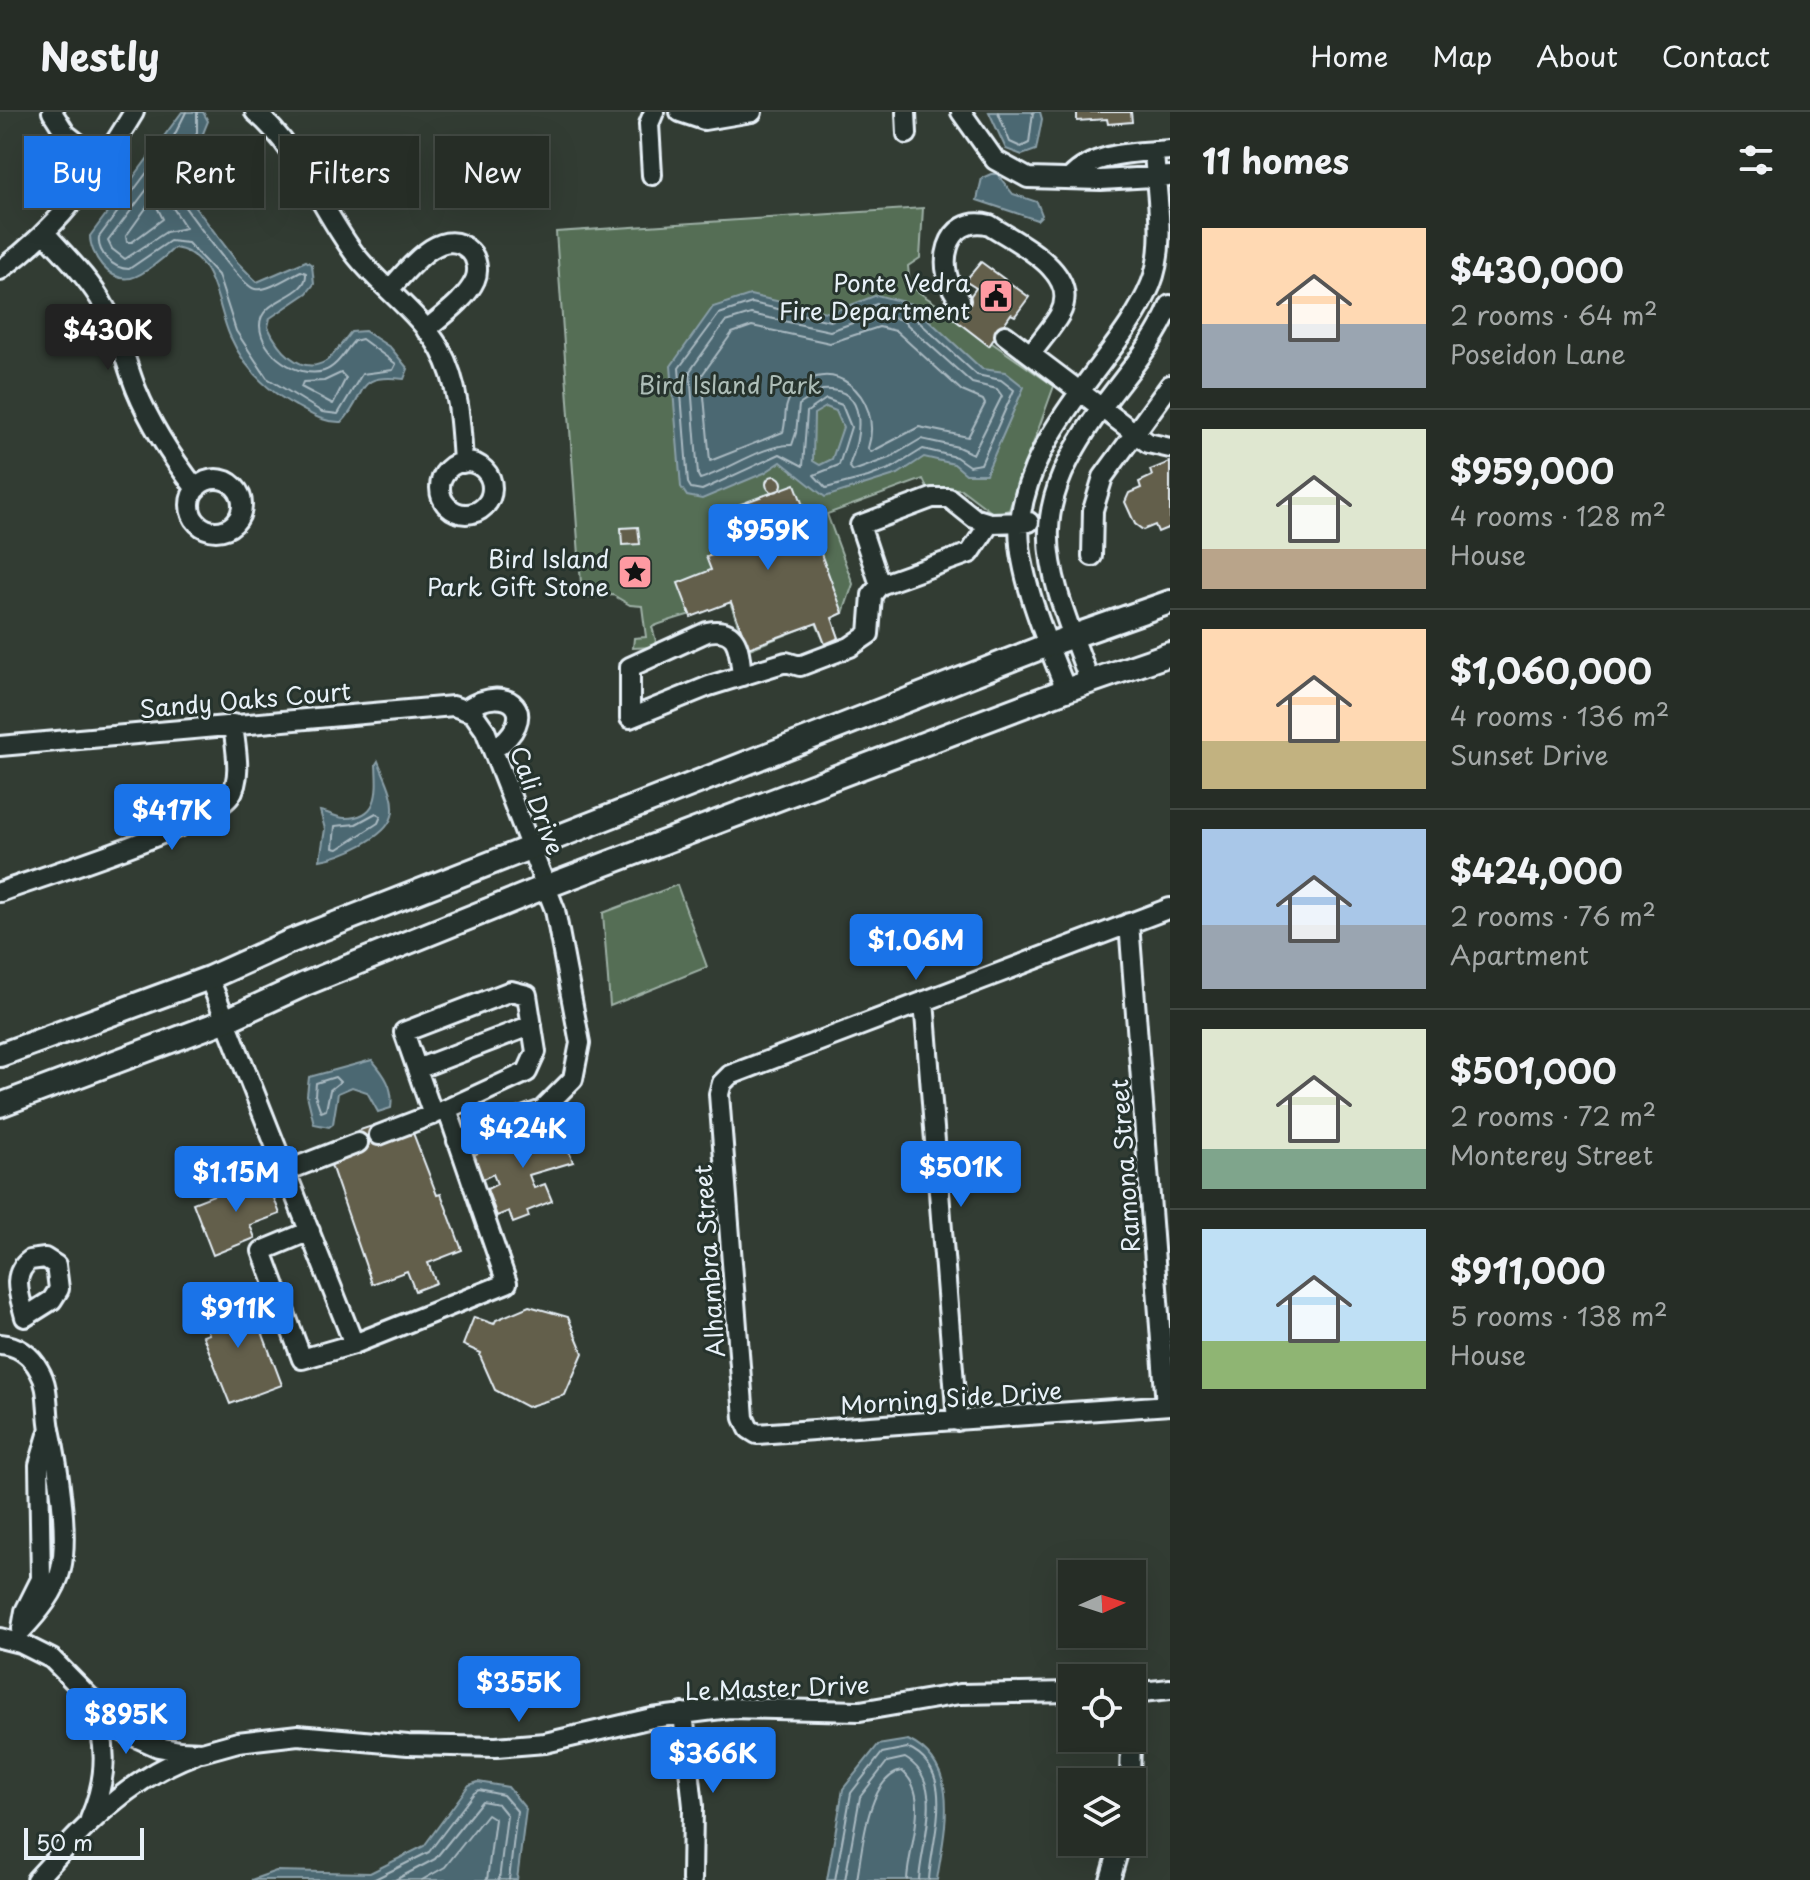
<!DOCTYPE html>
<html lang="en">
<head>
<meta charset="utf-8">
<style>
	:root { --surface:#262d26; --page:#323932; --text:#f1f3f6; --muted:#a4a8a7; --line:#424943; --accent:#1a73e8 }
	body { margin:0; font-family:"Playpen Sans",sans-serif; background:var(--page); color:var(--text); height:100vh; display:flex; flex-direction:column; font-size:30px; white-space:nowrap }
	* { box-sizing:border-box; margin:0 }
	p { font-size:26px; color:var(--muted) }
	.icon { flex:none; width:44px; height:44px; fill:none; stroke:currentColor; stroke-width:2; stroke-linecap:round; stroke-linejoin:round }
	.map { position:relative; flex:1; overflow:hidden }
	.sheet { display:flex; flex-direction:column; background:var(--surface); width:640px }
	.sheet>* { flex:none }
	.banner { position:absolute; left:24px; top:24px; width:760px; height:72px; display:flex; gap:16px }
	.needle { width:52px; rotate:87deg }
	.fabs { position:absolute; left:1058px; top:1448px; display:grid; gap:16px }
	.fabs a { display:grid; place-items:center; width:88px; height:88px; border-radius:0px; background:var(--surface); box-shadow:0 8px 32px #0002,0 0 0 2px var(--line); font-size:40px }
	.scale { position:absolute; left:24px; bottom:20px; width:120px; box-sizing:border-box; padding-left:8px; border:4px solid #e8f1f8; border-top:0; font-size:22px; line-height:28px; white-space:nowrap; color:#e8f1f8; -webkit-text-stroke:6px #26332d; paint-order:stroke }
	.price { position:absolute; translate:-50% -68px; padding:0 18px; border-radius:8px; background:var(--accent); color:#fff; font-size:26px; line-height:52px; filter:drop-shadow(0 2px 4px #0008) }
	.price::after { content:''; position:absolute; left:50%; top:48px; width:24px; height:18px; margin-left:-12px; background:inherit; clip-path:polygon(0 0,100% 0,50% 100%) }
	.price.on { background:#222; color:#fff }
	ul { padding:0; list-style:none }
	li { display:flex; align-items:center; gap:24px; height:200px; padding:0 32px }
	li+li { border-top:2px solid var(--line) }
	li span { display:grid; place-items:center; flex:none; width:224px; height:160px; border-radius:0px; color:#555 }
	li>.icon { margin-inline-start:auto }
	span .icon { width:96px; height:96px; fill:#fffc; stroke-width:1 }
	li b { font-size:34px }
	h2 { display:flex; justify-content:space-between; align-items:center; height:96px; padding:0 32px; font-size:34px }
	.tag { padding:0 28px; border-radius:0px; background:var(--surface); box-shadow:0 8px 32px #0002,0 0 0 2px var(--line); font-size:28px; line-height:72px }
	.tag.on { background:var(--accent); color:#fff }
	header { display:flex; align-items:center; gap:48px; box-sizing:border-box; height:112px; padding:0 40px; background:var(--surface); border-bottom:2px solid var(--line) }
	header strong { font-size:38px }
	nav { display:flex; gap:44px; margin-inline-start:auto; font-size:28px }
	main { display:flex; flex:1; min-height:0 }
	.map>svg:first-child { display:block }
</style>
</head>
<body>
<header>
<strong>Nestly</strong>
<nav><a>Home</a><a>Map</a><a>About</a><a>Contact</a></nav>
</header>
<main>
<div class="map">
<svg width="1170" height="1768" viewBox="0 0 1170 1768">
	<rect width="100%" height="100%" fill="#323c33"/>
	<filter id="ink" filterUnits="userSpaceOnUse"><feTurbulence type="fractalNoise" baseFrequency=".0125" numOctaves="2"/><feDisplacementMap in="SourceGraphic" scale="16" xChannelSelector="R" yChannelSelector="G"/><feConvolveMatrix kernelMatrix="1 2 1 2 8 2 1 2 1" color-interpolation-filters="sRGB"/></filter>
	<g filter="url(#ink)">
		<!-- green -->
		<path fill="#546e55" stroke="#9eb0a6" stroke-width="2" d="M923,96L920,146L908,154L910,174L1054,274L1009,398L994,402L961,377L927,376L923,367L827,402L853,472L843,501L832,506L839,526L825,532L816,511L747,538L730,490C703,500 678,504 652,515L656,529L653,535L633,536L634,526L646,525L642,494L630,493L613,483L582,486L556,120Z
			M677,773L707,855L610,894L603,801Z"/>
		<!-- water -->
		<path fill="#4c6872" stroke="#8a9fa8" stroke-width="2" fill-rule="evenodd" d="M182,0H203L208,9L181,76L238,151L257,170L306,149L312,153L314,172L307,181L270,206L268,215C277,235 300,265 326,249C336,242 343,229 351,220L365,219L391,236L408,257L404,267C352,261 369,282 342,310C324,311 312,303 296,294C266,278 244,256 230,224C217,196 216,141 174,136C165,145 144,163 131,166C108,170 90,142 90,124Z
			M989,0H1040L1042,7L1036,38L1022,43L1006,37Z
			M991,62H997L1013,82L1037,90L1042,103L1037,108L977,88L982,66Z
			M750,183L830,201L877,183L911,192L982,257L1005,260L1024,275L986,362H966L954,352L924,345L898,362L825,385L781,350L764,361L702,387L687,384L681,375L671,254L713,195ZM826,295L836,299L843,315L832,347L820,353L813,349L814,302Z
			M378,649C384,664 397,687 392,704C386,726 340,745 320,748L325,717L320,699C328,700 336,706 345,706C381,706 377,677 376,652Z
			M372,948C385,963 394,976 391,996L378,1000L367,980L352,975L338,981L333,1012L329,1015L314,1012L307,983L309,965Z
			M908,1628C963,1654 944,1720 937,1768H827L843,1677L878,1633Z
			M478,1670L508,1675L526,1697L517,1768H251L276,1759L370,1761L424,1734L469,1673Z"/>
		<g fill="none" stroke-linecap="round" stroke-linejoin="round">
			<!-- shore -->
			<path stroke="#aabac2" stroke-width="2" d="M186,0L174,24L99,125C97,141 113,157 129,157L170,129L188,131L218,163L236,219L267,266L322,300L338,302L362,262L393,258L396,252L362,227L354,229C345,239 338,254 324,259C298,267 261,242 260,214C259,186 308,186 306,161L301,159C290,164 267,180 255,177C240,174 187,97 175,82L174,73L197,20V0
				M998,0L1010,30L1021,35L1029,31L1033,0
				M160,60L166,62L164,82L186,116L166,120L125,147L112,137L108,129Z
				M155,91L163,107L132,130H127L126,124L149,92Z
				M752,191L830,209L877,192L907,199L977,263L1001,268L1014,278L981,352L969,354L956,345L923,337L894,355L868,365L826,376L814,363L839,353L851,315L842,293L826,287L807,300L803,354L780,342L702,378L691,376L688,371L679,256L719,202Z
				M751,202L830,219L878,202L902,208L972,271L997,277L1002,284L973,342L958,335L921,327L889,346L853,359L849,354C861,326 870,274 822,278L799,293L796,321L792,333C764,332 729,358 700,367L698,363L690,259L725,210Z
				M752,214L830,231L879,215L896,219L962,279L983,288L985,292L968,325L919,315L871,340L868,336C885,284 827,235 791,284C783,295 787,308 783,320L710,349L702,263L732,221Z
				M341,261L346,266L333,292L301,275L303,270L324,269Z
				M376,701L381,704L378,711L338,737L333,736L335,714L356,712Z
				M335,965L340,970L330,978L326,998L321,1000L315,983L316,971Z
				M373,1768L429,1740L474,1681L479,1678L503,1683L517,1699L509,1768
				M395,1768L435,1747L482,1689L498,1692L507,1703L499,1768
				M422,1768L445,1755L487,1702L495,1707L487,1768
				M835,1768L851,1681L882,1641L907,1636C959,1658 931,1727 929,1768
				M845,1768L860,1685L887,1650L905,1646C947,1670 921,1731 919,1768
				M857,1768C862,1740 867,1665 902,1659C932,1684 908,1735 907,1768"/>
		</g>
		<!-- building -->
		<path fill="#635e4c" stroke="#e8f1f8" stroke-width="2" d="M1077,0H1131L1132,10L1108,12L1107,7L1077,9Z
			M981,150L1029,185L1015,204L1011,202L989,234L954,207L976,176L965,169Z
			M1170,350V415L1158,420L1155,413L1143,418L1135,412L1125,390L1129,381L1141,376L1139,370L1152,364L1150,358Z
			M766 372a8 8 0 1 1 16 0a8 8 0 1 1-16 0Z
			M795,372L843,501L832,506L839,526L825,532L817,511L748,536L731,490L691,505L678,471L711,458L706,445L716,442L710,424L737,414L730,396Z
			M638,415L640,432L622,433L621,416Z
			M558,1010L573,1050L529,1063L534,1076L545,1072L552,1089L527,1099L529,1105L513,1111L509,1099L497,1104L487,1077L497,1072L493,1062L483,1067L473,1043Z
			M375,1013L382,1033L413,1021L437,1083L441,1082L462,1138L428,1151L436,1171L415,1179L407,1159L372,1172L331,1053L362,1041L354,1020Z
			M265,1063L280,1102L250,1113L255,1126L213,1143L193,1091Z
			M224,1183L242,1189L250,1207L256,1204L282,1273L230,1292L203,1224L209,1222L200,1193Z
			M529,1194L568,1205L583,1241L565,1283L527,1295L495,1278L480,1244L481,1241L463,1233L474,1205L494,1212L496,1208Z"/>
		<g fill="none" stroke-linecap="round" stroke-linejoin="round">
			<!-- minor casing -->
			<g stroke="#e8f1f8" stroke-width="24">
				<path id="minor" d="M52,0L66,22L103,51
					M255,0C299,36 320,96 354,141C380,175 419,200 440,237C459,271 461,313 463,351
					M680,0L704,8L752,0
					M906,0L907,22
					M961,0L995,48L1028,66L1101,68L1170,64
					M652,63L649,12L654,0
					M1070,66C1096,39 1135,41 1170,38
					M45,121C65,144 88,165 103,192C119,219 125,249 136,277C151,314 172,346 196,377
					M0,158C61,114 96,63 134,0
					M389,178C406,160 442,110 470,139C477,146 479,159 475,168C466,188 442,204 426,218
					M960,188C933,158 945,101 990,113C1017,131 1082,160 1060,202C1052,216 1040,229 1031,242
					M1005,223L1148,331L1170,336
					M440 376a26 26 0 1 1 52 0a26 26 0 1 1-52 0Z
					M190 393a26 26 0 1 1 52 0a26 26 0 1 1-52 0Z
					M990,411L970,441L880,473L860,413L932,386H949L974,406L990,411L1029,410
					M1092,444L1093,398L1103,365L1170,273
					M742,564C739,539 740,514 707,520L630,555V606L709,574L786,550L800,554L850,535L869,522L872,483L880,473
					M1090,570C1044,447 1021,404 1106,290C1128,260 1156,229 1170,193
					M1066,578C1049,535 1014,455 1020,409C1026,357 1054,315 1084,274C1107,242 1136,209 1151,172C1167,132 1156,82 1154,39
					M466,597C510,568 543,604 493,638
					M0,634L453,594L473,601L485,618L555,798L580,931L573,967L542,998L457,1029
					M0,780C41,765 211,712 230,684C243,665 235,634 233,612
					M1170,796L730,963L722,971L719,982L744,1306L749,1317L757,1322L1170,1293
					M1129,811L1166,1293
					M209,866L354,1232
					M924,889L957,1309
					M417,957L532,913
					M433,1003L404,920L511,879L527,883L536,940L527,960L447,997
					M286,1059L358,1031
					M310,1119L262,1139L302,1247L354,1232L507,1171L447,997L379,1023
					M45,1146L56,1153L59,1177L52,1188L25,1205C20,1184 10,1163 30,1148Z
					M0,1232C17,1233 31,1243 39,1258C50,1276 46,1297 50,1317C58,1353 69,1421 61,1457C56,1480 38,1501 22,1518
					M22,1516L25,1499L41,1467L39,1353L50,1316
					M0,1526L20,1531L52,1547L124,1620L158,1635L180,1639L202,1640L238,1630L298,1623L408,1633L496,1635L545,1631L652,1606L729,1596L860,1599L960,1582L1072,1580
					M1132,1581L1170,1577
					M683,1601L693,1694L692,1768
					M1130,1670L1131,1626
					M90,1707C106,1670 110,1631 91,1593
					M36,1768C83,1716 127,1667 195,1642
					M1110,1768L1121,1730"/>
			</g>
			<!-- major casing -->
			<g stroke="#e8f1f8" stroke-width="28">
				<path id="major" d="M0,943L209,866L289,830L1048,533L1170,490
					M0,993L227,908L305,872L545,775L1066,578L1170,542"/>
			</g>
			<!-- minor -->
			<use href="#minor" stroke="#26332d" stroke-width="18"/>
			<!-- major -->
			<use href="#major" stroke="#26332d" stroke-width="22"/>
		</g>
	</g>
	<!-- icons -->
	<defs>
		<g id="civic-square" transform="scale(1.8)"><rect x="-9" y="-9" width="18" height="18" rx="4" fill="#ff9aa2" stroke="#26332d"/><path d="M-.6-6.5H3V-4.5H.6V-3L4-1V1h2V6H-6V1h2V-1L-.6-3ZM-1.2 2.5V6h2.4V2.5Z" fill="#111"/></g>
		<g id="sight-square" transform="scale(1.8)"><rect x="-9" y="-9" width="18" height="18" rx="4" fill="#ff9aa2" stroke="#26332d"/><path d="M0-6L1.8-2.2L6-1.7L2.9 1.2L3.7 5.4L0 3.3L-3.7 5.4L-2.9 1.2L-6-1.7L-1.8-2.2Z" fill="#111"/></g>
	</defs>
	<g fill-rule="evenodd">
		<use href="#civic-square" x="996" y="184"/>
		<use href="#sight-square" x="635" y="460"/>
	</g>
	<g text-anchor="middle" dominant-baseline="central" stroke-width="6" stroke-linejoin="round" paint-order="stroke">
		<!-- poi labels -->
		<g font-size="24" fill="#e8f1f8" stroke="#26332d" text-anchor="end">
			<text x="970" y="170">Ponte Vedra<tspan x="970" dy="28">Fire Department</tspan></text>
			<text x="609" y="446">Bird Island<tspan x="609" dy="28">Park Gift Stone</tspan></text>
		</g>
		<!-- park labels -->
		<g font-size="24" fill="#adbdb7" stroke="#26332d">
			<text x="730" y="272">Bird Island Park</text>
		</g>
		<!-- street labels -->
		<g font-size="24" fill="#e8f1f8" stroke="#26332d">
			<text transform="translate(245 587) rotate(-5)">Sandy Oaks Court</text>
			<text transform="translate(538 688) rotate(70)">Cali Drive</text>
			<text transform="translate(1124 1054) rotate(-94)">Ramona Street</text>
			<text transform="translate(708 1149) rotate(-94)">Alhambra Street</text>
			<text transform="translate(951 1285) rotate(-4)">Morning Side Drive</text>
			<text transform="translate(777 1575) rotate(-2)">Le Master Drive</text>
		</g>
	</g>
</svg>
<div class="fabs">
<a><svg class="needle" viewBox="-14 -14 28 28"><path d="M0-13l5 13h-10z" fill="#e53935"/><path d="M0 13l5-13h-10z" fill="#a4a8a7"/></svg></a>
<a><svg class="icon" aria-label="locate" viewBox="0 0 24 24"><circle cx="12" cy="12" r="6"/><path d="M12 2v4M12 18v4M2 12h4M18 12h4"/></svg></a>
<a><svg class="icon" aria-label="layers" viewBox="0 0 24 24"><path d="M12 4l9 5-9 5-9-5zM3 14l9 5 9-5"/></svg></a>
</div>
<div class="scale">50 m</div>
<b class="price on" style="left:108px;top:260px">$430K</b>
<b class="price" style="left:768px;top:460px">$959K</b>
<b class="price" style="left:172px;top:740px">$417K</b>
<b class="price" style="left:916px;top:870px">$1.06M</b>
<b class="price" style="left:523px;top:1058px">$424K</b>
<b class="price" style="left:961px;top:1097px">$501K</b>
<b class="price" style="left:236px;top:1102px">$1.15M</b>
<b class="price" style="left:238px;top:1238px">$911K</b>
<b class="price" style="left:519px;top:1612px">$355K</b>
<b class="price" style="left:126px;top:1644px">$895K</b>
<b class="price" style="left:713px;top:1683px">$366K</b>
<div class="banner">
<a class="tag on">Buy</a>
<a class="tag">Rent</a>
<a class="tag">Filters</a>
<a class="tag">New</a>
</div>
</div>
<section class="sheet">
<h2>11 homes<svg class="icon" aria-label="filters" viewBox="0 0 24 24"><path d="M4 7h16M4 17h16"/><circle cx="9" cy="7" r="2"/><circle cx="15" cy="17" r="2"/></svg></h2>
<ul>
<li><span style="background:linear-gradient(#ffd9b3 60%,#9aa5b1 0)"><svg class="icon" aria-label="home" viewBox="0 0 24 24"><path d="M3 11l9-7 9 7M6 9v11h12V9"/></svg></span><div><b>$430,000</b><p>2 rooms · 64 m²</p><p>Poseidon Lane</p></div></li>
<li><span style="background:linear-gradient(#dfe7d0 75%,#b9a48a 0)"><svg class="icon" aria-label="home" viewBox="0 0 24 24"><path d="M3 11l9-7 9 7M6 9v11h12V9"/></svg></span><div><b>$959,000</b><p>4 rooms · 128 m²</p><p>House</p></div></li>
<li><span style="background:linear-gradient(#ffd9b3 70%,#c2b280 0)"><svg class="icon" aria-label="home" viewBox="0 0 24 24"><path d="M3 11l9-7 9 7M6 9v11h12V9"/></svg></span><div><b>$1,060,000</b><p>4 rooms · 136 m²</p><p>Sunset Drive</p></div></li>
<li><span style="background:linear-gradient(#a9c7e8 60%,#9aa5b1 0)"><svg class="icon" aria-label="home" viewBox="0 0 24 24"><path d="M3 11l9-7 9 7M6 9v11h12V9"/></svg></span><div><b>$424,000</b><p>2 rooms · 76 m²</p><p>Apartment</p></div></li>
<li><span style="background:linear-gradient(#dfe7d0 75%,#7fa58c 0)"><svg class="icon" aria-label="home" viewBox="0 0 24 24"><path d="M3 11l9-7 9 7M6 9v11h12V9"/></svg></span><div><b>$501,000</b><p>2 rooms · 72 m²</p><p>Monterey Street</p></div></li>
<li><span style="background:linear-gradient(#bfe0f5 70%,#8fb573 0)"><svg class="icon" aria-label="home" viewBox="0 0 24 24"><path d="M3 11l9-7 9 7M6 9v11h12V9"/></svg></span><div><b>$911,000</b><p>5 rooms · 138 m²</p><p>House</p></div></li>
</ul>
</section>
</main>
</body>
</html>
